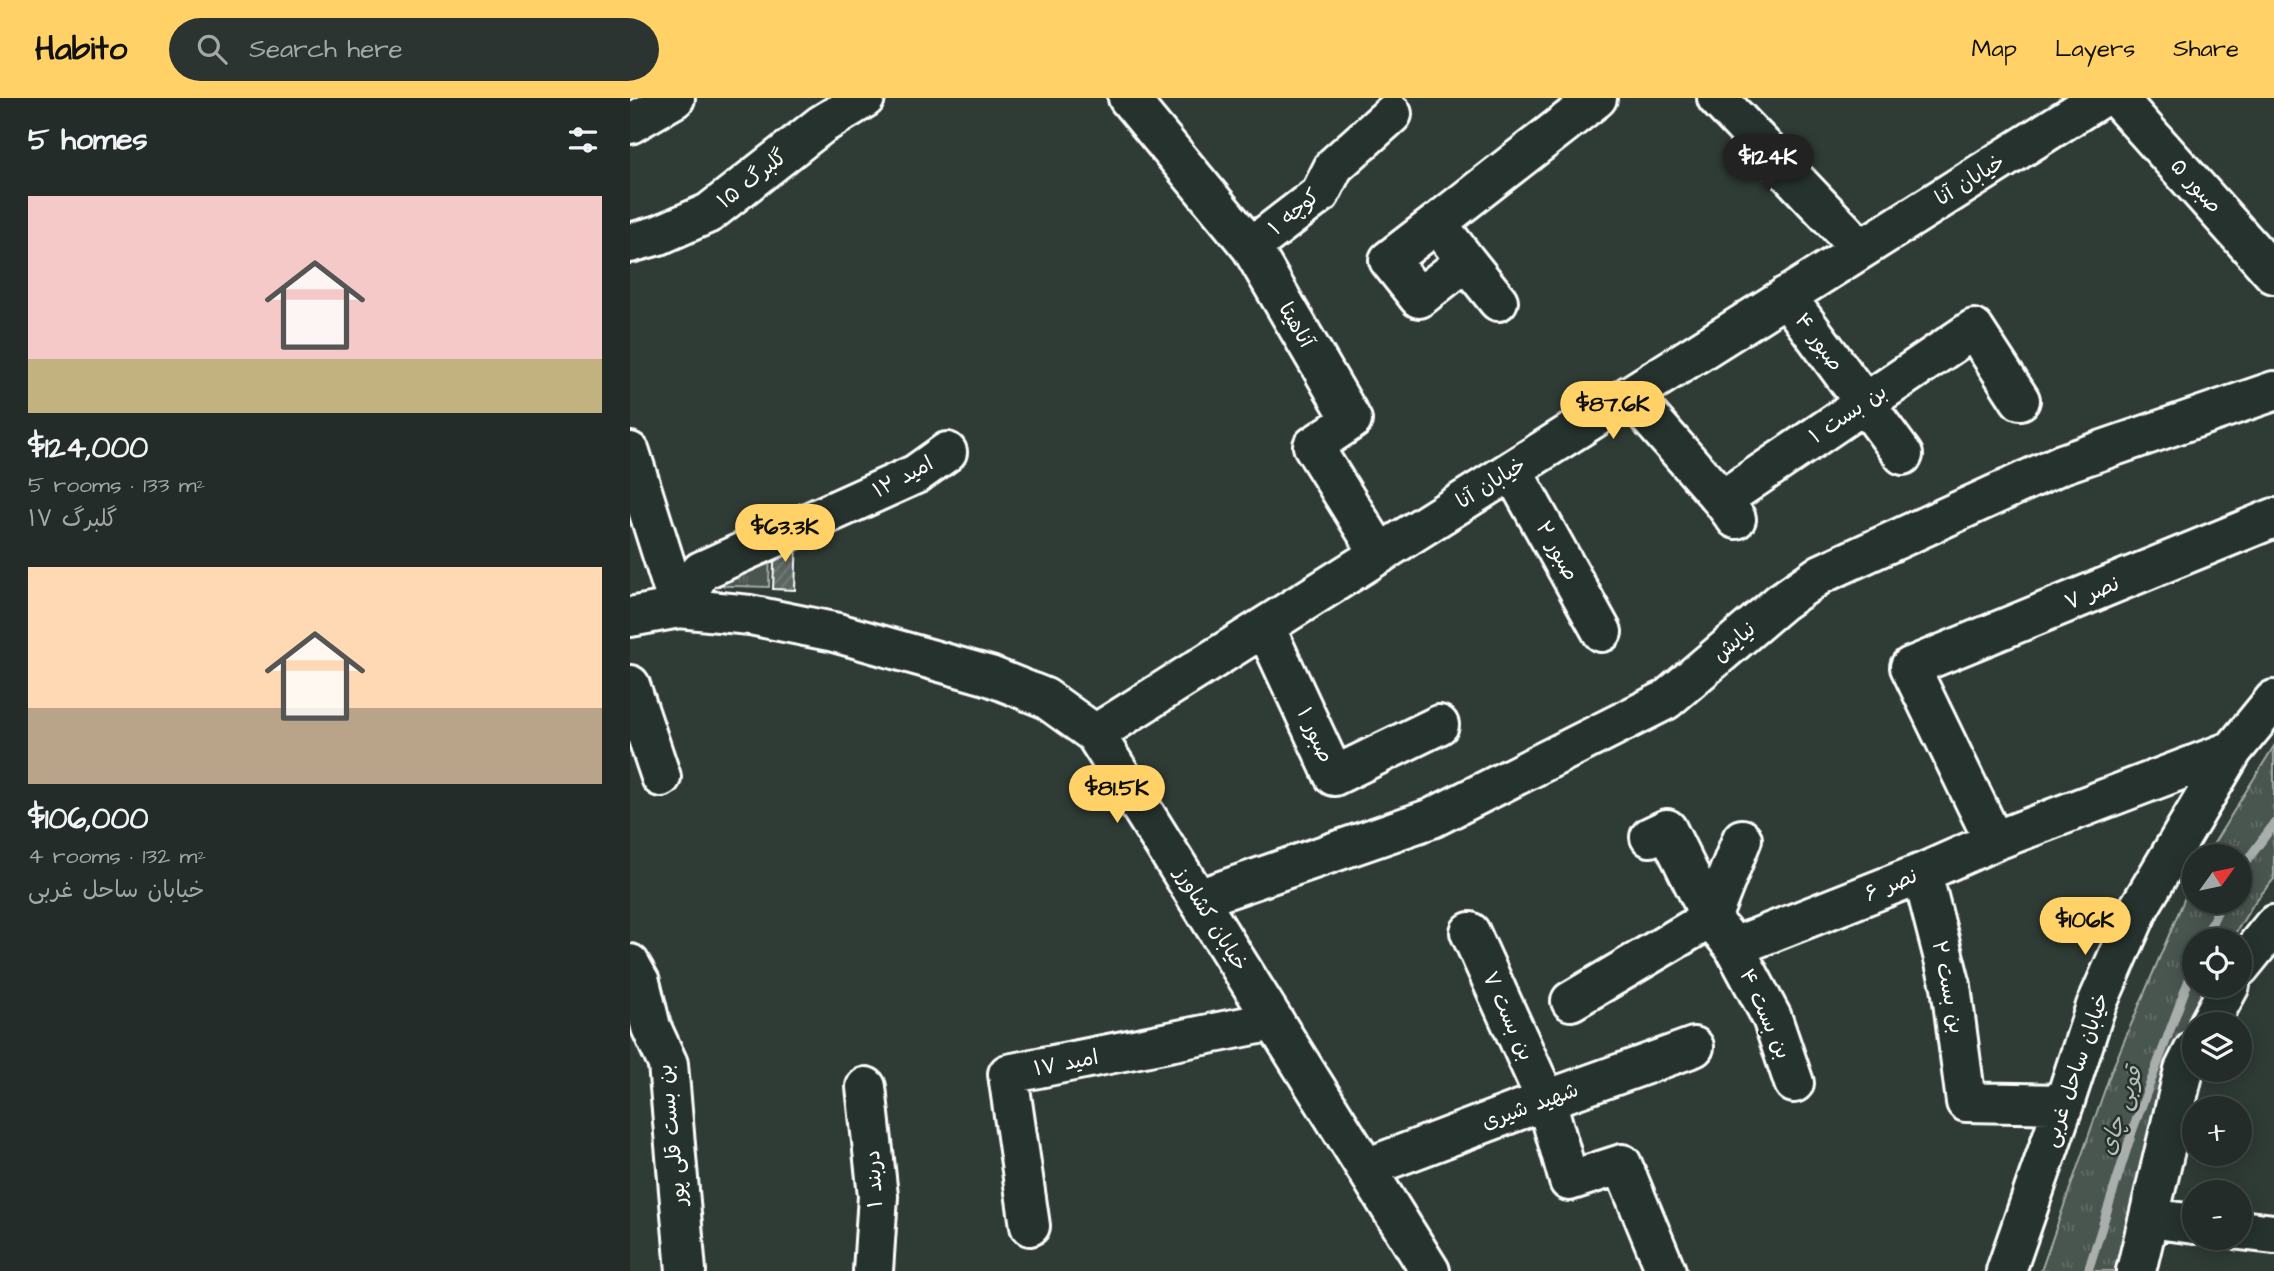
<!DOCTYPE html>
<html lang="en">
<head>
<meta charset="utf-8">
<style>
	:root { --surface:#232c28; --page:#2b3430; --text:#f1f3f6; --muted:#a3a7a8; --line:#404845; --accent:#ffd166 }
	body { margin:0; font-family:"Architects Daughter","Playpen Sans Arabic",sans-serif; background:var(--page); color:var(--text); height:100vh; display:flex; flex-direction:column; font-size:26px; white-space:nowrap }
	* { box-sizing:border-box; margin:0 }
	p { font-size:23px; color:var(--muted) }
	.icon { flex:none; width:38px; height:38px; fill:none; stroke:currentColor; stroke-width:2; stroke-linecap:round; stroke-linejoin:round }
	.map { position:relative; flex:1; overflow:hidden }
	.details { display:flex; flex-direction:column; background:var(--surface); width:630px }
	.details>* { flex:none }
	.needle { width:46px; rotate:57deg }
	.buttons { position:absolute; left:1552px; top:746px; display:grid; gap:14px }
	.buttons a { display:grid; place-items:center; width:70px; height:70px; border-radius:50%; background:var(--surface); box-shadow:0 4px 18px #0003,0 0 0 2px var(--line); font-size:35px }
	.price { position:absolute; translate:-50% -60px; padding:0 16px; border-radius:24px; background:var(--accent); color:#111; font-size:23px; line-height:46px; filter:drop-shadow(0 2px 4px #0008) }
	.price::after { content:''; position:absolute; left:50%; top:42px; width:21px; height:16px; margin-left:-10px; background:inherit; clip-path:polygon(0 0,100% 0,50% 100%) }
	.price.current { background:#222; color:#fff }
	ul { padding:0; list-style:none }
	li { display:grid; align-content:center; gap:14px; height:371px; padding:0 28px }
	li span { display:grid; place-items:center; height:217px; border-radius:0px; color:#555 }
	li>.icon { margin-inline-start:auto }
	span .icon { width:126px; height:126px; fill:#fffc; stroke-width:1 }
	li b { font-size:30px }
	h2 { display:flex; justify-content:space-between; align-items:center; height:84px; padding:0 28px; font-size:30px }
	header { display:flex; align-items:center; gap:42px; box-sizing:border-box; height:98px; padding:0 35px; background:var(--accent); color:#111 }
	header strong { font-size:33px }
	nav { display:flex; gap:38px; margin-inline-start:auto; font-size:24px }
	.search { width:490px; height:63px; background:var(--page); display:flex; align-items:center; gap:18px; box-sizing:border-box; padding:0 24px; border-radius:38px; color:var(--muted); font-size:26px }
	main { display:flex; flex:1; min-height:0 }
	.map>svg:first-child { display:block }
</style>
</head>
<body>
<header>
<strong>Habito</strong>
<div class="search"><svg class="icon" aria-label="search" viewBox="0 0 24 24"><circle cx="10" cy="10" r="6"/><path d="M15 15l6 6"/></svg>Search here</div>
<nav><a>Map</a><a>Layers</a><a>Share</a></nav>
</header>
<main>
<section class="details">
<h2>5 homes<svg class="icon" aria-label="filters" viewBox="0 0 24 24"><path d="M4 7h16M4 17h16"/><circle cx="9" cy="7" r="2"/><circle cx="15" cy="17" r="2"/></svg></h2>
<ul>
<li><span style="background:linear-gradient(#f6c9c9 75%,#c2b280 0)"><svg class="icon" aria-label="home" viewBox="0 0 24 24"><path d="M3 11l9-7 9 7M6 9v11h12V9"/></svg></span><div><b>$124,000</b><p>5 rooms · 133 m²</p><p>گلبرگ ۱۷</p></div></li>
<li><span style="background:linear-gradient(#ffd9b3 65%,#b9a48a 0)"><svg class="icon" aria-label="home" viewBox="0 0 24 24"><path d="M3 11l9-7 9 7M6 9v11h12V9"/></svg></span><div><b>$106,000</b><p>4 rooms · 132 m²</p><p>خیابان ساحل غربی</p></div></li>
</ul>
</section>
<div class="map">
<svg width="1644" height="1173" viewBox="0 0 1644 1173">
	<defs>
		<pattern id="grass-tufts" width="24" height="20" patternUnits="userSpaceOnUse" patternTransform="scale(1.75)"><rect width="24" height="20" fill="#4a544f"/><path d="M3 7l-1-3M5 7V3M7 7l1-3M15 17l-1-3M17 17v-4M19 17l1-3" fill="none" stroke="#656e69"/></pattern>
		<pattern id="building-hatch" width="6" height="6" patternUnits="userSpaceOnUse" patternTransform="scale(1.75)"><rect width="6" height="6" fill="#5b6661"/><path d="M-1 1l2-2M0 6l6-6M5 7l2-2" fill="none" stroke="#747d79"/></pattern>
	</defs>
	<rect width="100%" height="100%" fill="#2f3b35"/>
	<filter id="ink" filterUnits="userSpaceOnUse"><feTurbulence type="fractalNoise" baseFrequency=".0143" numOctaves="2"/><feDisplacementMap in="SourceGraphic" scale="14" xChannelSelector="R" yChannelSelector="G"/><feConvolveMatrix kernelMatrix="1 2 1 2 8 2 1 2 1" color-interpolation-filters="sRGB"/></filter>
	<g filter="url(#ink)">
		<!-- grass -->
		<path fill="url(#grass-tufts)" stroke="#a4aaa7" stroke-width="2" d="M140,446L139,489L69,487Z
			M1644,648V781L1624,805L1601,842H1564V887H1581L1523,1031L1485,1173H1411L1481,974L1564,778V803H1610V758H1576Z"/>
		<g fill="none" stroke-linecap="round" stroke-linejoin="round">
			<!-- stream -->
			<path stroke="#a9afac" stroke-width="9" d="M1610,772L1644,726
				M1574,842L1592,803
				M1458,1173L1503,1031L1564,868"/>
		</g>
		<!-- building -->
		<path fill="url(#building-hatch)" stroke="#fff" stroke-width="2" d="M167,440L165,492L143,491L145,442Z"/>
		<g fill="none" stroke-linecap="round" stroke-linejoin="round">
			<!-- minor casing -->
			<g stroke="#fff" stroke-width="44">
				<path id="minor" d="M498,0L621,149L722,322L683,348L750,456
					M1087,0L1231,151
					M1487,0L1644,176
					M0,26L45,0
					M807,125L836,163L789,200L759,162Z
					M807,125L967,0
					M0,145L29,137L79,115L191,27L235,0
					M621,149L690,96L704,68L762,16
					M836,163L868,203
					M1156,198L1273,357
					M1000,297L1092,402L1106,421
					M0,354L49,510L71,473L286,376L317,354
					M882,372L972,534
					M1092,402L1344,231L1390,302
					M635,529L704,678L809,627
					M0,587L31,679
					M465,636L1470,0
					M1020,739L1037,731L1081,820
					M1364,743L1280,569L1644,420
					M1292,775L1321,888L1336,1004L1434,1006
					M568,801L802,720L1036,602L1151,504L1191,476L1432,366L1644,293
					M1081,820L1112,741
					M840,834L916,1002L939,1083L992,1066L1036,1173
					M1104,849L1142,920L1164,985
					M0,866L10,884L21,929L38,966L56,1173
					M1610,869L1644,827
					M941,903L1081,820L1104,849L1292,775L1364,743L1603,652
					M1579,926L1600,887
					M236,989L248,1098L243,1173
					M736,1070L916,1002L1064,949
					M1519,1120L1564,1126
					M400,1128L378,976L644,923
					M1610,1132L1644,1136
					M1376,1173L1434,1006L1466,908L1510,808L1603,652L1644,602
					M1506,1173L1554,972L1564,952"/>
			</g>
			<!-- major casing -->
			<g stroke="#fff" stroke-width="44">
				<path id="major" d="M0,519L49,510L120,517L204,534L360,578L415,600L465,636L800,1173"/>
			</g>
			<!-- minor -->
			<use href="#minor" stroke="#26332d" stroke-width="38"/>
			<!-- major -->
			<use href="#major" stroke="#26332d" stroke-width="38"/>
		</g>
	</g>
	<g text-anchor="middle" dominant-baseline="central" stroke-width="5" stroke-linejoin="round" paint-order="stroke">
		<!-- street labels -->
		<g font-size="21" fill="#fff" stroke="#26332d">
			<text transform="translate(122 81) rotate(-38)">گلبرگ ۱۵</text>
			<text transform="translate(1340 82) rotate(-32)">خیابان آنا</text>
			<text transform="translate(1566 88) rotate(48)">صبور ۵</text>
			<text transform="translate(664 114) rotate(-40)">کوچه ۱</text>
			<text transform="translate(666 227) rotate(60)">آناهیتا</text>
			<text transform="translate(1189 244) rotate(54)">صبور ۴</text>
			<text transform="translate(1218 316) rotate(-34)">بن بست ۱</text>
			<text transform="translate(273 379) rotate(-28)">امید ۱۲</text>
			<text transform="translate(861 385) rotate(-32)">خیابان آنا</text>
			<text transform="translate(927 453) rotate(61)">صبور ۲</text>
			<text transform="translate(1462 495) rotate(-22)">نصر ۷</text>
			<text transform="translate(1104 544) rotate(-41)">نیایش</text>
			<text transform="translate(685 637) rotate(65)">صبور ۱</text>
			<text transform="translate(1261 787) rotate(-22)">نصر ۶</text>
			<text transform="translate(581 821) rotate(58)">خیابان کشاورز</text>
			<text transform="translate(1318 889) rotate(79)">بن بست ۲</text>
			<text transform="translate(1135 916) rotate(66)">بن بست ۴</text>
			<text transform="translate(878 918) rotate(66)">بن بست ۷</text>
			<text transform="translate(436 965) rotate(-11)">امید ۱۷</text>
			<text transform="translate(1446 972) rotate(-71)">خیابان ساحل غربی</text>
			<text transform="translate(900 1008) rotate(-20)">شهید شیری</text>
			<text transform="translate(42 1037) rotate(-96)">بن بست قلی پور</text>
			<text transform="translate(244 1081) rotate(-93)">دربند ۱</text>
		</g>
		<!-- water labels -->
		<g font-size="23" font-style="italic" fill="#b8bcba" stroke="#26332d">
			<text transform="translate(1491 1013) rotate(-71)">قوبی چای</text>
		</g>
	</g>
</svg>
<div class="buttons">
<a><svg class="needle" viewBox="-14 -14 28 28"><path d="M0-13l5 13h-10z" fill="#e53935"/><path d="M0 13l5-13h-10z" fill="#a3a7a8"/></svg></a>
<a><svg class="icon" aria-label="locate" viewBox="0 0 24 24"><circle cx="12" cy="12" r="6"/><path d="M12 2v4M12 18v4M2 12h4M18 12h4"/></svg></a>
<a><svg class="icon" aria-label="layers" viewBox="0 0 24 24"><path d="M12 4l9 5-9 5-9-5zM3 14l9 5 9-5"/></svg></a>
<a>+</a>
<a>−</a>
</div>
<b class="price current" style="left:1138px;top:96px">$124K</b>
<b class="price" style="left:983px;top:343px">$87.6K</b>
<b class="price" style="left:155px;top:466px">$63.3K</b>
<b class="price" style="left:487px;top:727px">$81.5K</b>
<b class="price" style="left:1455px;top:859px">$106K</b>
</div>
</main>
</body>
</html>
